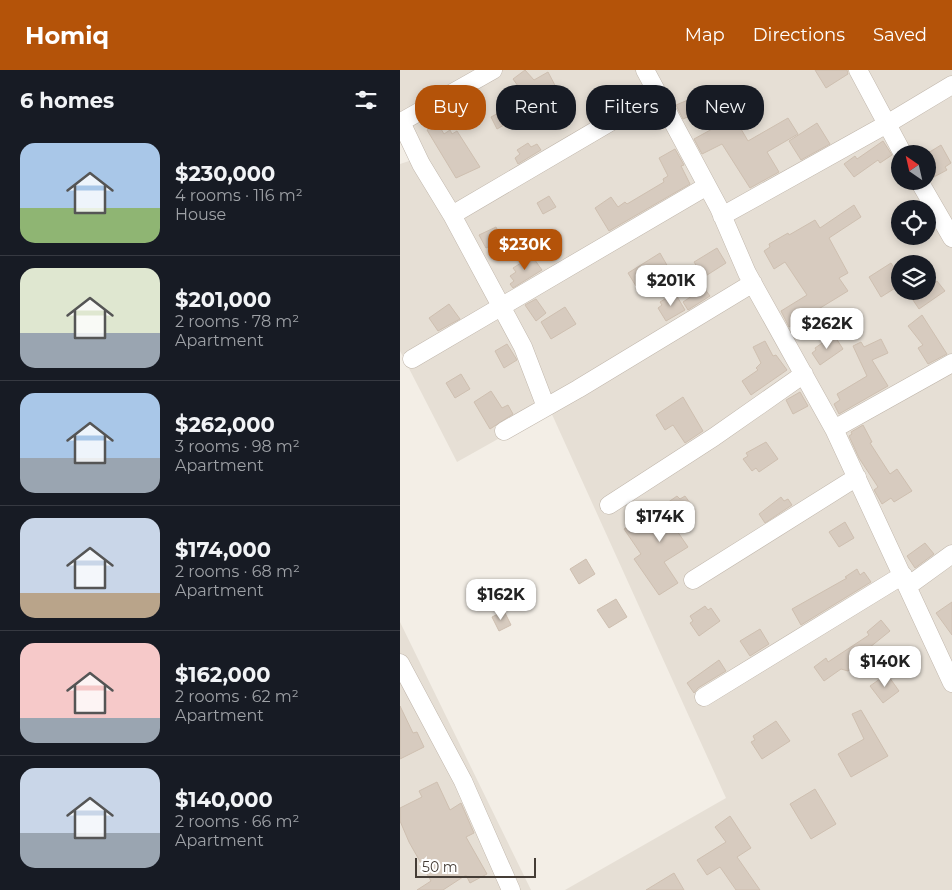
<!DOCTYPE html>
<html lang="en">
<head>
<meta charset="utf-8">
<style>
	:root { --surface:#171b24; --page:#20242c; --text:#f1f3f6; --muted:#9ea1a6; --line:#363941; --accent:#b45309 }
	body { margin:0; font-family:Montserrat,sans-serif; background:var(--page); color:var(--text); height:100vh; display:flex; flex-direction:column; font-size:19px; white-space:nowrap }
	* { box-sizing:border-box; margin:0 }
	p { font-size:16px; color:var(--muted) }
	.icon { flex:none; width:28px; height:28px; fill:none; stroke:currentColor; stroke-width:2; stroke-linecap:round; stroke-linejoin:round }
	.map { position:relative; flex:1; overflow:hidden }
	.sheet { display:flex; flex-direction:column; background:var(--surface); width:400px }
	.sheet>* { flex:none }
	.banner { position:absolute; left:15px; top:15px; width:461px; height:45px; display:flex; gap:10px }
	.needle { width:32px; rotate:326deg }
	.fabs { position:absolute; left:491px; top:75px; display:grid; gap:10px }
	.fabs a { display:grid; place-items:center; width:45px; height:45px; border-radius:50%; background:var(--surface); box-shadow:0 2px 8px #0003; font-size:25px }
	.scale { position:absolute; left:15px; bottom:12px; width:121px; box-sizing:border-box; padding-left:5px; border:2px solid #453d36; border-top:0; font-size:14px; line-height:18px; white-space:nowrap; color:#453d36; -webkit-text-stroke:4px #fff; paint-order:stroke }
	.price { position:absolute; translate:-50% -42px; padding:0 11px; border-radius:10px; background:#fff; color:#222; font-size:16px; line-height:32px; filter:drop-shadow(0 1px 2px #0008) }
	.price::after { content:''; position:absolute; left:50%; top:30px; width:15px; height:11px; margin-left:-8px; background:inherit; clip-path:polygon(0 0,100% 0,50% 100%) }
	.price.on { background:var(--accent); color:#fff }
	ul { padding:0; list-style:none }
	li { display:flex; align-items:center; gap:15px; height:125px; padding:0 20px }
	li+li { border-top:1px solid var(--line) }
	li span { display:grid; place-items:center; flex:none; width:140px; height:100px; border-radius:15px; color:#555 }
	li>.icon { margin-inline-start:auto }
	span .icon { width:60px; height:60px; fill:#fffc; stroke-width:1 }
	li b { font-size:21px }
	h2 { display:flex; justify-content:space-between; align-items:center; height:60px; padding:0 20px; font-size:21px }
	.tag { padding:0 18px; border-radius:20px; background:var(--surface); box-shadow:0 2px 8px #0003; font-size:18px; line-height:45px }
	.tag.on { background:var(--accent); color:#fff }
	header { display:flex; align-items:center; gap:30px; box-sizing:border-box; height:70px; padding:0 25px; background:var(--accent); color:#fff }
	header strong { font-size:24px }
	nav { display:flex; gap:28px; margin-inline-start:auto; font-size:18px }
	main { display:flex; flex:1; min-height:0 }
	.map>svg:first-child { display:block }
</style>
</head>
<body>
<header>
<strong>Homiq</strong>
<nav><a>Map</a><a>Directions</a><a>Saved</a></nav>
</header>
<main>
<section class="sheet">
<h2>6 homes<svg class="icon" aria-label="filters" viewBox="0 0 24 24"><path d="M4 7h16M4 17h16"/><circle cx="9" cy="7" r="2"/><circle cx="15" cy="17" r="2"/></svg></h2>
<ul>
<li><span style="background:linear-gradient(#a9c7e8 65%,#8fb573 0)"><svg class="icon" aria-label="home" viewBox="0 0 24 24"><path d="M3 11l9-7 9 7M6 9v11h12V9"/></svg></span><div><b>$230,000</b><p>4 rooms · 116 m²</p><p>House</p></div></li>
<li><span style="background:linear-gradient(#dfe7d0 65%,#9aa5b1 0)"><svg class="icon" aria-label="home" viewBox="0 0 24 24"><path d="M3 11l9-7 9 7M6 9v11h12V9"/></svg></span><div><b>$201,000</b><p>2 rooms · 78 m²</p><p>Apartment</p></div></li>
<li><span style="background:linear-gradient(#a9c7e8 65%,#9aa5b1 0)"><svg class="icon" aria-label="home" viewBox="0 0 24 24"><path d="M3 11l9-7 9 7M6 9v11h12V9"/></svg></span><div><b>$262,000</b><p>3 rooms · 98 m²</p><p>Apartment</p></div></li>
<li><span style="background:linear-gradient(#c9d6e8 75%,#b9a48a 0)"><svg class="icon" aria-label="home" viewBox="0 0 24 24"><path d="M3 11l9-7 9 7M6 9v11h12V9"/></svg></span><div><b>$174,000</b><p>2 rooms · 68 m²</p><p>Apartment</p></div></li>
<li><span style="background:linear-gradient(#f6c9c9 75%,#9aa5b1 0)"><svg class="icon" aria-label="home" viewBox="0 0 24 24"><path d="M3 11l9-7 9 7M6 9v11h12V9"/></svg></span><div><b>$162,000</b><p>2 rooms · 62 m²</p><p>Apartment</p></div></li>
<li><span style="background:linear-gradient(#c9d6e8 65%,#9aa5b1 0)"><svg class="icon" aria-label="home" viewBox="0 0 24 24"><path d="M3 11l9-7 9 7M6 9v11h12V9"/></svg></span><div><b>$140,000</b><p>2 rooms · 66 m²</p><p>Apartment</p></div></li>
</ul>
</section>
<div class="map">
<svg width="552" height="820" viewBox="0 0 552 820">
	<rect width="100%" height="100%" fill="#f3eee6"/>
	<!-- residential -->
	<path fill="#e6dfd5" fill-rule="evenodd" d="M0,0H552V820H165L326,728L150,340L57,392L0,281V94L12,90L0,61ZM500,84H528V111H500ZM500,139H528V166H500ZM500,194H528V221H500Z
		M0,552L131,820H0Z"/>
	<!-- building -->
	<path fill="#d7cbbf" stroke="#cebfb0" d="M125,0L134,10L148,2L158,21L131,40L97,59L91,47L121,31L118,27L123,23L113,9Z
		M415,0H447L448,4L426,18Z
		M209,22L218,35L199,47L190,35Z
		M300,25L306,39L283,49L276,35Z
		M334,47L348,71L388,48L398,64L367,82L379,102L350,118L322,74L302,84L294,69Z
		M417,53L430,74L401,90L389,71Z
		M38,54L44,64L50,60L52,64L57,61L80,97L56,108L27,60Z
		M483,71L492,85L480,93L478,90L454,107L444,94L455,86L457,89Z
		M128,73L131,77L137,74L141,80L118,94L115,88L120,84L117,80Z
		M541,75L551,93L545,97L547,100L530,109L528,105V83Z
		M275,79L284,95L281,96L290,114L209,161L195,138L211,127L218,137L225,132L227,134L264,112L263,109L268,106L259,88Z
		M149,126L156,137L143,144L137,133Z
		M454,135L461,147L429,168L448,203L439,208L448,221L389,257L381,241L407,225L385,192L374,199L364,181L370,177L369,174L388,163L389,165L415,150L420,158Z
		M96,157L102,170L86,178L79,165Z
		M317,178L326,193L304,207L294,192Z
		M260,183L268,197L236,216L228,203Z
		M132,186L142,200L113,218L110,214L114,211L110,206L116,202L113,198Z
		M491,193L500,207V215L481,227L469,207Z
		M537,211L545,221L519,239L507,221H528V217Z
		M304,218L310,226L288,240L283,232Z
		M275,223L285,240L266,251L258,238L262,235L260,232Z
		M136,229L146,243L136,251L125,235Z
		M49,234L60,249L38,261L29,248Z
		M165,237L176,254L151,269L141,252Z
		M522,245L547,284L528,294L518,278L523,275L508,256Z
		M434,265L443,279L420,295L412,283L416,280L415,278Z
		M481,269L488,283L472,290L488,316L439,344L434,334L440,330L437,324L467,306L453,276L461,272L464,277Z
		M365,271L373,286L376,285L387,300L351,325L342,311L358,300L356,298L361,293L353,277Z
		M107,274L117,290L104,298L95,281Z
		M61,304L70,319L55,328L46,313Z
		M91,321L102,338L108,335L113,344L90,359L74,332Z
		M400,322L408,336L393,344L386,330Z
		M283,327L303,361L285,373L273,355L265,360L256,345Z
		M463,355L472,372L470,373L490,404L497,399L512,421L494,432L491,428L482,434L474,420L478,417L459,388L449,366L452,364L451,362Z
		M366,372L378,389L359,402L356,398L352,401L343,389L348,386L346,383Z
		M277,426L280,429L285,426L295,440L273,455L288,477L264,492L278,513L259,525L234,489L241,484L224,459L242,448L245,453L270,436L267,433Z
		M381,427L384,431L388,429L392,435L365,453L359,444Z
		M445,452L454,468L439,477L429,462Z
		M525,473L534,484L515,498L507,486Z
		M186,489L195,504L179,514L170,499Z
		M457,499L460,505L464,502L471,512L401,555L392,539L447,508L445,507Z
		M216,529L227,547L209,558L197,540Z
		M552,532V565L536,543Z
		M305,536L308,540L311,538L320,551L299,566L290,553L293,551L290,546Z
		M104,541L111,555L99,561L92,547Z
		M481,550L490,561L459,586L463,591L448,601L441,599L424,611L414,597L426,588L428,592L469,565L467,562Z
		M360,559L369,574L350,586L340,571Z
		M319,590L326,601L298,618L294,623L287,613Z
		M487,604L499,621L483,633L470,616Z
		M0,636L13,663L17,662L24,677L0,689Z
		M461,640L488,686L451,707L438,684L464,669L452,644Z
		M376,651L390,671L362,689L351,672L355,670L353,666Z
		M37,712L50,740L61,733L74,763L66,767L87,804L70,813L66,805L43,820H17L31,811L9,772L0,751V738L22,727L19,721Z
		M415,719L436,754L411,769L390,734Z
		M330,746L351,778L337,787L360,820H336L320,797L307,805L297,790L326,772L315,757Z
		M274,803L284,820H246Z"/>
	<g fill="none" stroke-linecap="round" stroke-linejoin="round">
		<!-- minor casing -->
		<g stroke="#c1b7ac" stroke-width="19">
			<path id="minor" d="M93,0L1,52L21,94L52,145L123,277L146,337
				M245,0L319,138L347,203L434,359L552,613
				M458,0L503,84
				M519,111L552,168
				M52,145L258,24
				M322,146L487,54L552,15
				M12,289L307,116
				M434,359L552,293
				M104,361L178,319L353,213
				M209,435L314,367L404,304
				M293,510L457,407
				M508,516L552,484
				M0,593L63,711L111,820
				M304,627L503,505"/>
		</g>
		<!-- minor -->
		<use href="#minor" stroke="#fff" stroke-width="18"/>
	</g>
</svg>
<div class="fabs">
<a><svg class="needle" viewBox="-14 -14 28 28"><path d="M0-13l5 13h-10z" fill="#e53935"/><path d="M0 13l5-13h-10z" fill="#9ea1a6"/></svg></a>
<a><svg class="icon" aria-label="locate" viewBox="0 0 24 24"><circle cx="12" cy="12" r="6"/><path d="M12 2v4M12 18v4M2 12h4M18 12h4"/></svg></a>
<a><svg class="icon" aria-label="layers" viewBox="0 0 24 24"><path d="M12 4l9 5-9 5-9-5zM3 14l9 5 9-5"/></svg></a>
</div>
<div class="scale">50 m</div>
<b class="price on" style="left:125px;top:201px">$230K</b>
<b class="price" style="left:271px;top:237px">$201K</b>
<b class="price" style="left:427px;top:280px">$262K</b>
<b class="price" style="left:260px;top:473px">$174K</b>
<b class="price" style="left:101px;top:551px">$162K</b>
<b class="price" style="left:485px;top:618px">$140K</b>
<div class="banner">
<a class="tag on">Buy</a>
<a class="tag">Rent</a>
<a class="tag">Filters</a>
<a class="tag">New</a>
</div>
</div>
</main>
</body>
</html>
